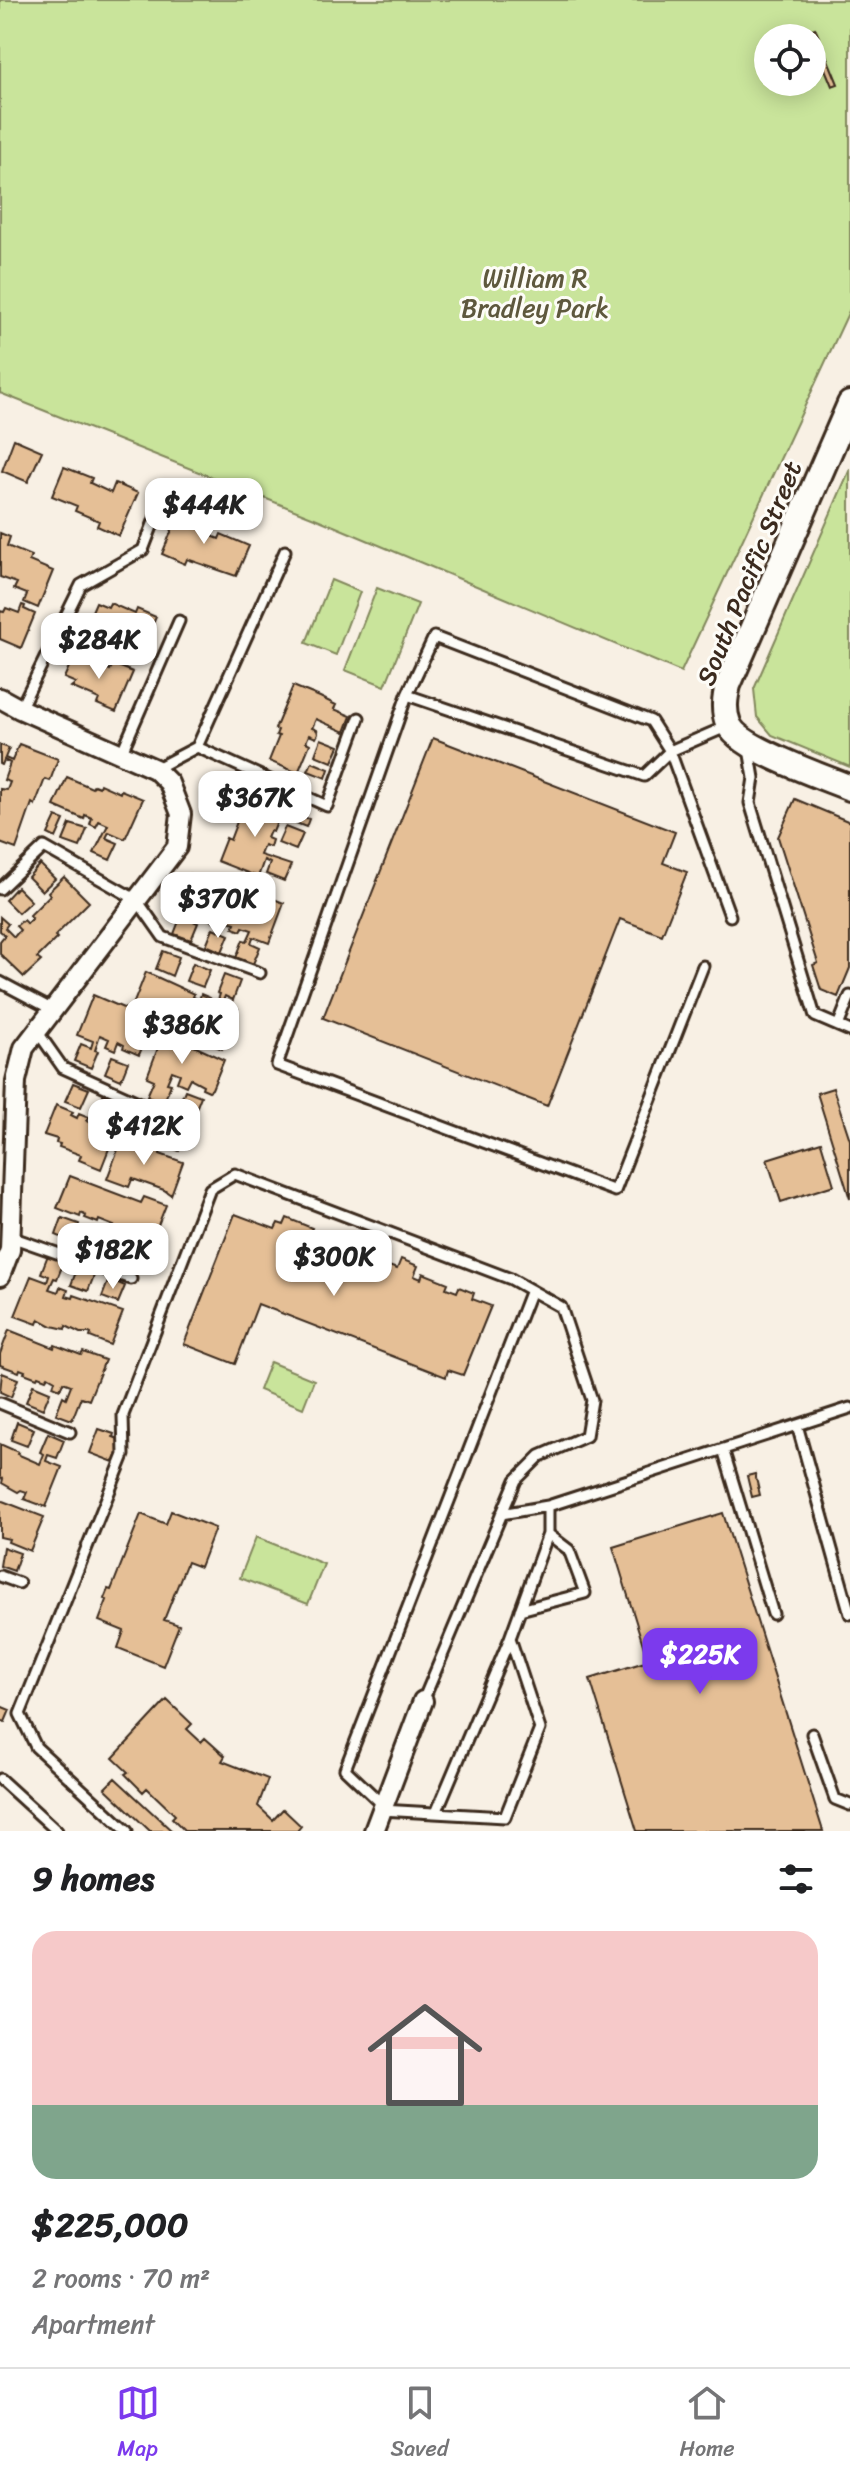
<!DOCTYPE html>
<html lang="en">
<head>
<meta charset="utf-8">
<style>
	:root { --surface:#fff; --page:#f6f6f6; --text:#202124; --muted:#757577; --line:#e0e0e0; --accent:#7c3aed }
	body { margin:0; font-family:Sriracha,sans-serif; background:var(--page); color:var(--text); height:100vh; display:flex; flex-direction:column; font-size:30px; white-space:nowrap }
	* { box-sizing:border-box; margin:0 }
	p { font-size:26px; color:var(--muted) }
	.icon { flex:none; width:44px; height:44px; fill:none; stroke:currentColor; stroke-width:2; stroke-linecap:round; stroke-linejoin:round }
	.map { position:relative; height:1831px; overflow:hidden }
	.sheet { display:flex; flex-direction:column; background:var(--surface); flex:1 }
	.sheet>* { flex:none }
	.buttons { position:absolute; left:754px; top:24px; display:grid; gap:16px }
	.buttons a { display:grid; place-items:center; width:72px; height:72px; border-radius:50%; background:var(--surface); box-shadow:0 4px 20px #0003; font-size:40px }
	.price { position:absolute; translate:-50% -68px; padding:0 18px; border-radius:16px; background:#fff; color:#222; font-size:26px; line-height:52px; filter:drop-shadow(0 2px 4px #0008) }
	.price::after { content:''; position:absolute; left:50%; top:48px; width:24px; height:18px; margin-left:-12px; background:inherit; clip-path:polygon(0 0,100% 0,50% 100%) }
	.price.on { background:var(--accent); color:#fff }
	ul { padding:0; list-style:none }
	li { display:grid; align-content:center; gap:16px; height:424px; padding:0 32px }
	li span { display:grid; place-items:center; height:248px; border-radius:24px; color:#555 }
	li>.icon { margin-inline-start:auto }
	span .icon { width:144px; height:144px; fill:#fffc; stroke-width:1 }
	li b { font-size:34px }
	h2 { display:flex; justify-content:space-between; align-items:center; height:96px; padding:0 32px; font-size:34px }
	.tabs { display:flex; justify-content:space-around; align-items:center; height:112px; border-top:2px solid var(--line); background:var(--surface); font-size:22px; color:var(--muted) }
	.tabs a { display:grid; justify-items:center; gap:4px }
	.tabs .on { color:var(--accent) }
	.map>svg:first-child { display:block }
</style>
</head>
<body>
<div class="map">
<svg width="850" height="1831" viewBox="0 0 850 1831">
	<rect width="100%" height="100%" fill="#f8f0e4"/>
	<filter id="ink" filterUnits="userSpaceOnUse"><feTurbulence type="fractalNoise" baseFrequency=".0125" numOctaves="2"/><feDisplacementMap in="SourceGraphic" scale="16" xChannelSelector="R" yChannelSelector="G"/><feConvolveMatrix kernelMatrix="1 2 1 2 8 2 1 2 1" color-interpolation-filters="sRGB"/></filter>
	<g filter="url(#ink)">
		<!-- green -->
		<path fill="#c9e49b" stroke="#82875c" stroke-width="2" fill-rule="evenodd" d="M0,0H850V309L681,672L317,519L0,393ZM768,38H812V82H768Z
			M850,469V767L772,735L757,717L754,689Z
			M331,580L360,592L336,655L306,643Z
			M377,588L418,604L385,686L345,670Z
			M270,1362L314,1380L303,1408L259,1390Z
			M256,1537L324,1564L308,1604L240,1578Z"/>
		<!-- building -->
		<path fill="#e5bf96" stroke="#3b2a1e" stroke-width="2" d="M815,28L838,84L832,86L809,30Z
			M14,439L42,451L28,482L2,471Z
			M64,467L92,478L90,483L111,493L115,483L138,493L119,536L97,526L99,521L75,511L77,506L52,496Z
			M180,510L202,520L201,524L212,528L209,535L219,539L221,534L249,546L236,576L187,559L185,564L162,554Z
			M0,533L10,537L7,546L31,556L29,561L53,571L38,608L24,602L27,594L14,589L17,583L0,577Z
			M96,602L108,607L110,603L135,614L137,609L156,617L139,656L120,648L122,642L101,633L99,637L84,630Z
			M22,605L25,606L24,609L35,614L21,648L0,639V611L4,612L6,608L19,613Z
			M76,651L90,657L89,661L110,670L113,664L133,672L116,712L97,704L99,699L71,687L76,683L64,678Z
			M293,686L320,697L336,705L334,709L351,716L345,732L316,719L312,728L317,730L318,734L316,738L309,735L306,742L310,744L298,773L269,761L279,736L276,735L278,730L275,729Z
			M433,738L675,832L663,863L687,872L662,935L620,919L547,1106L323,1018Z
			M321,739L339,746L332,762L315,755Z
			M19,744L58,759L50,781L45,779L35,805L32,803L16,849L0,843V789L7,790L10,782L4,780L10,763L4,760L2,765L0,764V745L9,748L5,758L12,761Z
			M312,762L329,769L326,778L308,771Z
			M67,777L92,788L94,785L99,787L100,784L120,793L121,790L143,799L125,839L109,832L106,838L118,843L110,860L94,853L108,825L99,821L96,827L90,824L92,818L85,815L84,819L54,806Z
			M256,792L285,803L273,832L270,831L267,838L272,840L270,847L264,845L260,855L291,865L284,881L266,874L270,863L264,860L258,877L217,861L226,838L230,840L238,819L240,820L242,815L245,817Z
			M795,799L850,822V968L838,997L821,990L813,965L818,963L778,837Z
			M291,812L309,819L306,827L288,820Z
			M56,817L64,820L56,838L48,834Z
			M70,824L87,829L80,847L63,841Z
			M285,827L303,834L296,850L278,843Z
			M40,864L55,879L42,891L28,877Z
			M190,874L235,893L236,890L262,900L264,895L284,903L269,943L253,937L251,943L260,947L253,964L236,958L243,940L247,941L252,930L243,927L241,931L233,928L235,923L228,921L227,924L218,923L204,917L205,915L199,913L198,915L178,908Z
			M64,877L89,902L55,936L57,938L37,958L41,961L24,977L0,954V941L5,935L0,931V917L8,924L5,928L14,937L20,930L16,926L23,920L27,924L32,918L29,916L50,895L48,892Z
			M17,887L31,901L18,913L5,900Z
			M181,916L198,923L191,940L174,934Z
			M213,928L229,935L222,952L206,945Z
			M163,951L179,957L172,976L156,969Z
			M193,963L210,970L203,987L186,981Z
			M146,972L194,994L193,997L199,1000L201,994L210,998L207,1003L216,1006L220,994L217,993L224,975L240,981L233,1000L225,996L222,1003L238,1009L222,1049L201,1040L202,1036L177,1026L178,1023L133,1005Z
			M93,995L135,1013V1015L139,1017L138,1020L151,1026L139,1055L123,1048L124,1045L118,1042L115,1050L106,1046L109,1039L100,1035L95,1050L98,1051L91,1068L74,1061L81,1044L91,1048L93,1041L77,1035Z
			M164,1032L224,1060L212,1089L209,1091L202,1088L203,1085L190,1078L186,1086L177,1082L180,1074L172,1071L167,1083L171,1084L164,1102L147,1096L154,1080L147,1077Z
			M112,1056L128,1062L121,1080L105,1073Z
			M73,1083L89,1089L81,1107L65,1101Z
			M833,1088L850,1140V1199L817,1093Z
			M185,1090L201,1096L194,1114L178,1107Z
			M103,1095L119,1102L112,1119L104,1116L101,1122L117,1128L101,1169L79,1160L81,1155L59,1147L60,1144L56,1143L57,1139L44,1135L56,1105L73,1112L71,1115L77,1118L79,1113L89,1117L87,1121L95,1124Z
			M139,1117L155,1123L148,1141L132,1134Z
			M169,1127L186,1133L179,1151L163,1144Z
			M122,1139L152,1150L153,1146L161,1149L160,1154L183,1162L171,1195L164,1190L133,1179V1177L129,1187L107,1179Z
			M821,1142L834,1185L781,1202L767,1159Z
			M70,1176L141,1203L144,1197L166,1205L150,1245L142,1242L133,1265L117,1259L124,1242L127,1243L131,1233L123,1230L120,1237L111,1233L114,1226L99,1220L98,1223L85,1218L86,1216L81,1213L80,1217L57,1208Z
			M235,1214L275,1229L278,1223L284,1225L287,1218L312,1228L309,1234L323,1239L325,1233L350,1243L348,1249L360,1254L362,1248L386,1257L383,1264L397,1269L401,1259L418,1266L414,1276L421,1279L423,1273L448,1283L446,1288L457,1292L459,1287L474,1293L472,1299L491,1306L463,1375L448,1370L446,1377L258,1304L235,1364L184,1344Z
			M62,1218L79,1224L72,1242L56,1235Z
			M93,1230L109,1236L102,1254L86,1247Z
			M48,1255L64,1262L57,1279L54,1278L49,1289L58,1292L60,1287L68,1290L66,1296L73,1298L74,1295L123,1312L110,1345L90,1337L91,1334L89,1333H80L66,1326L65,1329L52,1326L39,1319L37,1324L15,1316L31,1276L47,1282L49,1276L41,1273Z
			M78,1267L95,1273L88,1291L71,1285Z
			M109,1279L125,1286L118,1303L102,1297Z
			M9,1330L54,1348L55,1345L81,1355L83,1352L105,1360L89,1400L81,1397L72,1420L56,1414L63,1396L66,1398L71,1385L63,1382L60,1389L53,1386L55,1380L48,1376L46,1379L38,1376L37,1378L24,1373L25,1371L20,1369L19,1372L0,1365V1354Z
			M2,1373L18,1379L11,1397L0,1392Z
			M33,1385L50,1392L43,1409L26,1402Z
			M17,1422L34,1429L27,1446L11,1440Z
			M99,1429L114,1434L113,1437L121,1440L119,1464L90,1453Z
			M48,1433L64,1440L57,1458L48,1455L46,1461L62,1467L46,1507L24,1499L27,1492L21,1490L18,1492L2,1483L3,1479L0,1478V1444L18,1452L17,1454L40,1464L44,1454L40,1452Z
			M755,1474L760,1495L752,1497L747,1476Z
			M0,1500L44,1517L30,1551L8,1542L9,1539L0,1537Z
			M171,1511L215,1528L200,1567L187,1562L164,1620L179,1625L163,1666L118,1648L124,1631L99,1621L107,1600L104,1599L108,1589L111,1590L141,1514L166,1524Z
			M723,1513L823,1831H637L590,1679L648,1661L613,1547Z
			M3,1547L20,1553L14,1571L0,1566Z
			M167,1700L192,1724L187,1729L201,1742L205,1738L225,1756L222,1761L268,1779L258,1806L273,1820L283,1809L301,1826L297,1831H185L172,1818L175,1815L147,1788L143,1792L125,1774L128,1772L113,1758Z
			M0,1706L10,1710L5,1722L0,1720Z
			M115,1778L172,1831H150L105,1788Z"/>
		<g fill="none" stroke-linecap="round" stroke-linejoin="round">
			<!-- service casing -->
			<g stroke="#3b2a1e" stroke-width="15">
				<path id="service" d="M434,637L651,721L670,751L644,776L407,695Z
					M407,695L277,1065L615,1191L703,966
					M20,709L81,585L143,550L158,511
					M728,726L670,751L730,916
					M197,747L327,806L359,718
					M749,749L754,778L750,803L815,1016L850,1031
					M121,754L179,621
					M155,769L197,747L285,551
					M0,889L44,847L137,900L163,937L260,973
					M0,982L53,1010
					M838,1026L850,996
					M37,1031L63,1068L189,1125
					M11,1237L131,1279
					M0,1403L70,1432
					M797,1425L850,1614
					M723,1449L773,1614
					M548,1506L850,1408
					M0,1576L19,1583
					M520,1610L585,1593L569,1550L548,1534
					M812,1734L835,1799L850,1805
					M0,1779L57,1831
					M383,1805L345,1769L531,1290
					M381,1810L505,1817L540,1729L510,1638L548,1534V1506L501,1514
					M436,1813L510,1638
					M127,1831L36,1747L20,1714L124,1455L123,1415L210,1189L235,1174L511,1279L561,1307L592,1400L586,1436L540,1456L516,1480L423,1701"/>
			</g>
			<!-- minor casing -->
			<g stroke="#3b2a1e" stroke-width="24">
				<path id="minor" d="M0,698L20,709L155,769L169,783L181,814L177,847L24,1048L16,1081L10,1250L0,1276
					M374,1831L423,1701"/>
			</g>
			<!-- tertiary casing -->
			<g stroke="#3b2a1e" stroke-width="30">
				<path id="tertiary" d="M850,404L728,685C725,698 723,710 728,723C736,748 824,777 850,788"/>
			</g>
			<!-- service -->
			<use href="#service" stroke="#fdfcf7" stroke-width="9"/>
			<!-- minor -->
			<use href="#minor" stroke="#fdfcf7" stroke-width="18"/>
			<!-- tertiary -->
			<use href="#tertiary" stroke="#fdfcf7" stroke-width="24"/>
		</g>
	</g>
	<g text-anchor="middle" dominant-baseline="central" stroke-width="6" stroke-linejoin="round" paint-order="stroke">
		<!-- park labels -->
		<g font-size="26" fill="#5e583d" stroke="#fdfcf7">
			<text x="535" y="278">William R<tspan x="535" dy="30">Bradley Park</tspan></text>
		</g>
		<!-- street labels -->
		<g font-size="26" fill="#3b2a1e" stroke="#fdfcf7">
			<text transform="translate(749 573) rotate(-68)">South Pacific Street</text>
		</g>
	</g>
</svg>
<div class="buttons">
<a><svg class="icon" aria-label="locate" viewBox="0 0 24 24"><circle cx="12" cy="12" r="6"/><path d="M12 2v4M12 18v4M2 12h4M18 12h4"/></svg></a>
</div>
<b class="price" style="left:204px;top:546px">$444K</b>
<b class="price" style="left:99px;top:681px">$284K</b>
<b class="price" style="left:255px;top:839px">$367K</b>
<b class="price" style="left:218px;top:940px">$370K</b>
<b class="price" style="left:182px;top:1066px">$386K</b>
<b class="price" style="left:144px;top:1167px">$412K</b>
<b class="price" style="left:113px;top:1291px">$182K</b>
<b class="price" style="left:334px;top:1298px">$300K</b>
<b class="price on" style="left:700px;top:1696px">$225K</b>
</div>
<section class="sheet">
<h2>9 homes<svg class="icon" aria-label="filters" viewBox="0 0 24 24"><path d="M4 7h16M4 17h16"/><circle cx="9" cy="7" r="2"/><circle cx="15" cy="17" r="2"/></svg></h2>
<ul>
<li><span style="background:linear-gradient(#f6c9c9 70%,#7fa58c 0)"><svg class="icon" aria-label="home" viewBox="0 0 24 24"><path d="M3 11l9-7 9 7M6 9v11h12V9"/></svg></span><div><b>$225,000</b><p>2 rooms · 70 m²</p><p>Apartment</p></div></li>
</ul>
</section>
<nav class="tabs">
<a class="on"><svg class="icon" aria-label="map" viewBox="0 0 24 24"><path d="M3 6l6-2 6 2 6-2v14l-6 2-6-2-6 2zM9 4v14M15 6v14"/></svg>Map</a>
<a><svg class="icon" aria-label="saved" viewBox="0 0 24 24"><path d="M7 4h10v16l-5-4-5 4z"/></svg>Saved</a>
<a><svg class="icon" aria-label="home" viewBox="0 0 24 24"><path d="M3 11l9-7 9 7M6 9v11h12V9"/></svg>Home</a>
</nav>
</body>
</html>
